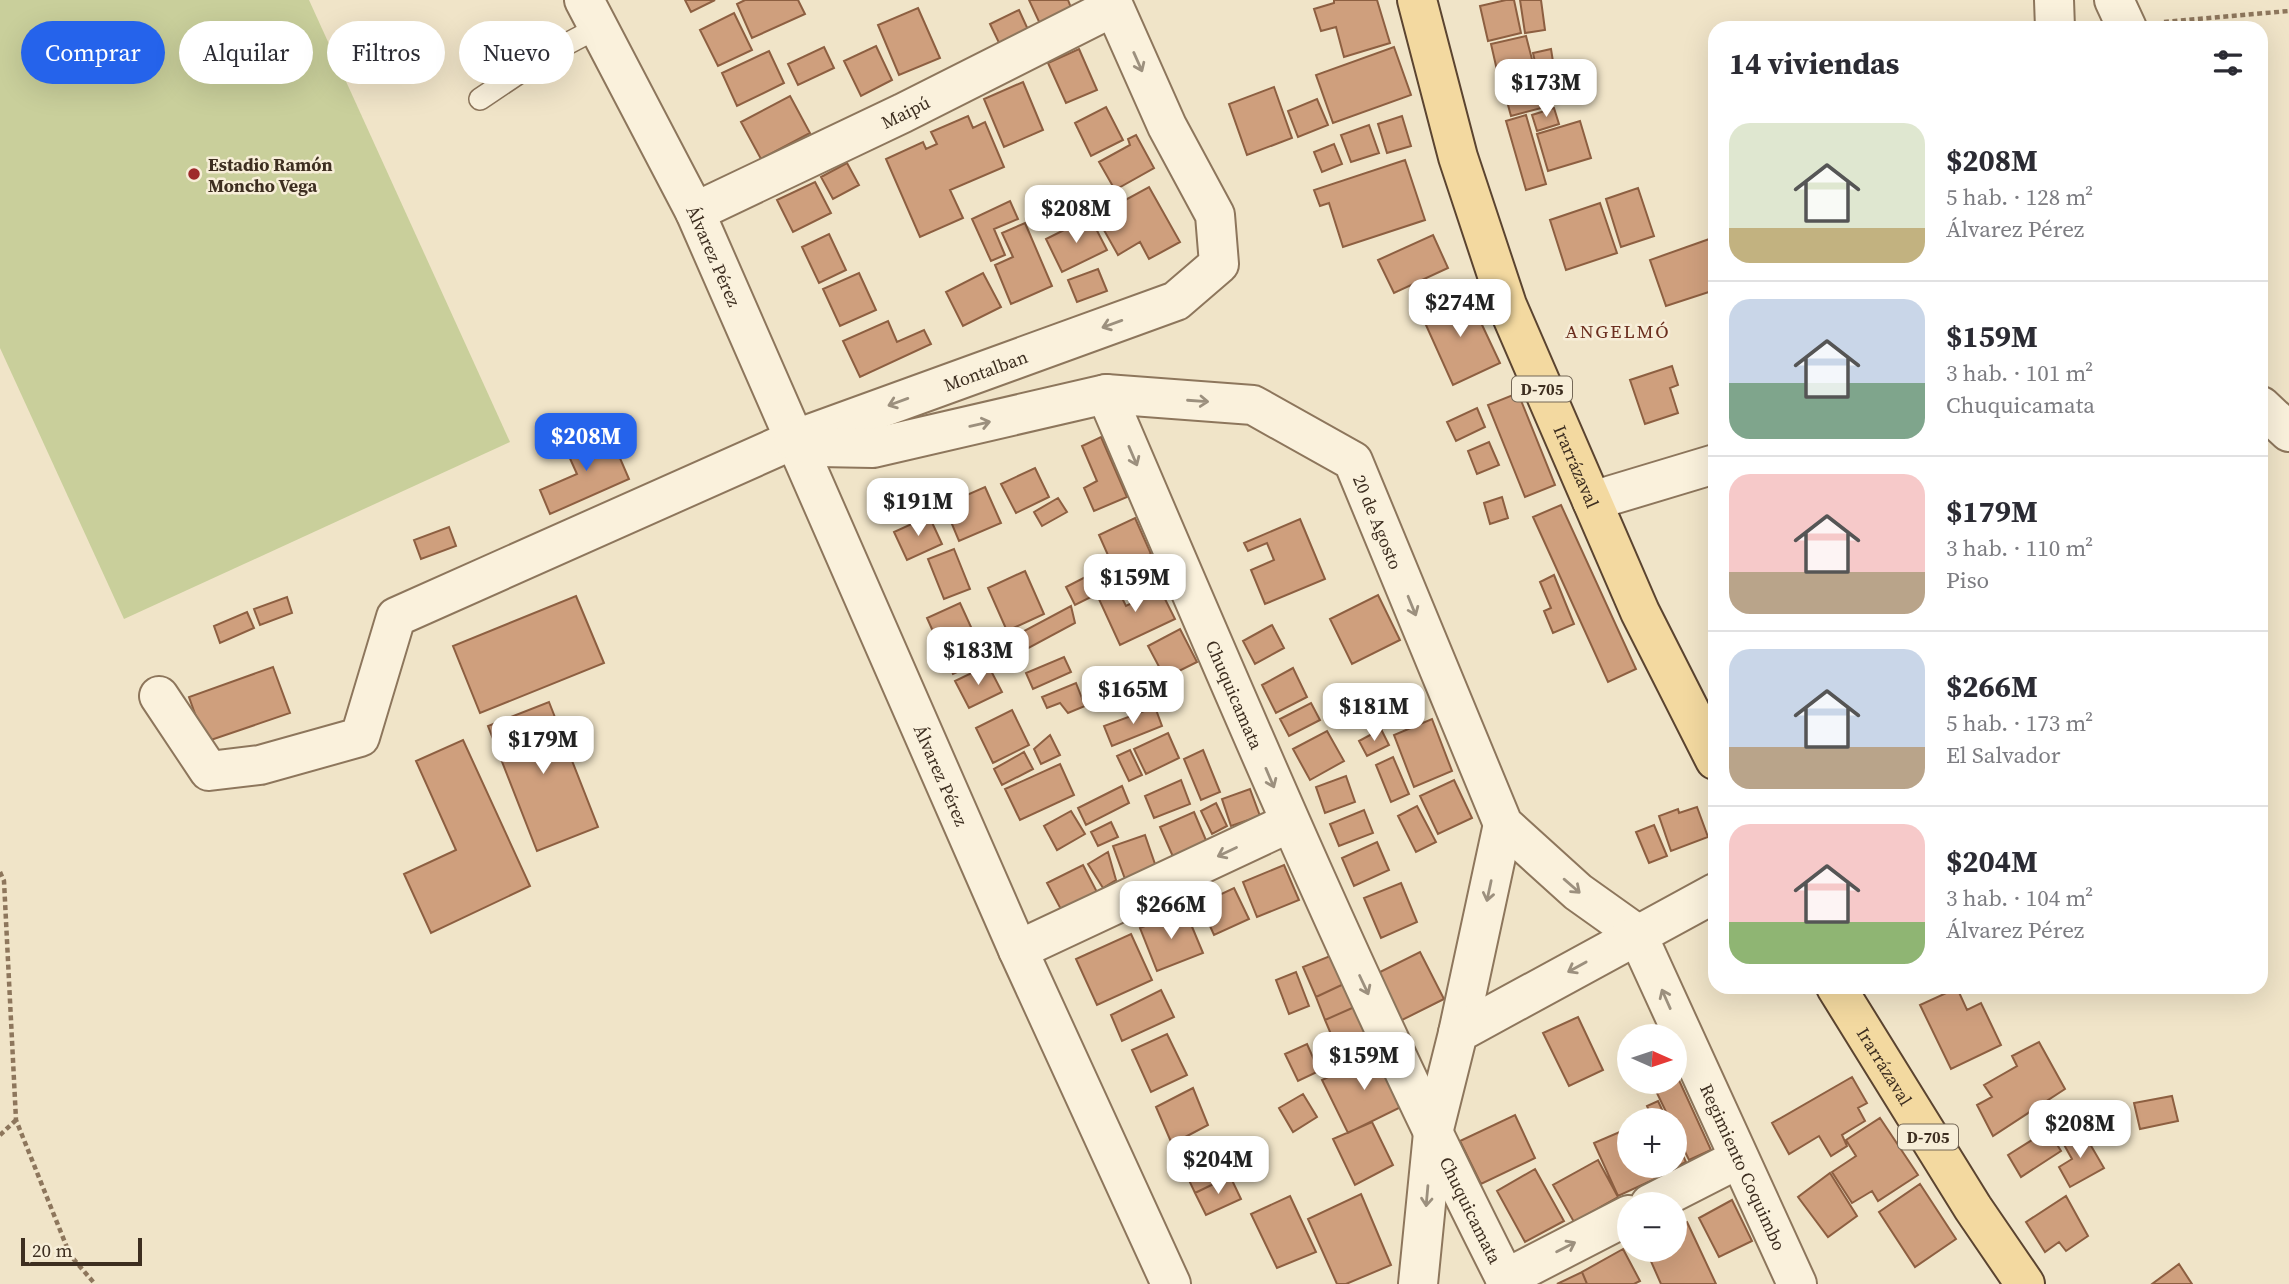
<!DOCTYPE html>
<html lang="es">
<head>
<meta charset="utf-8">
<style>
	:root { --surface:#fff; --page:#f2f2f3; --text:#2b2b33; --muted:#7c7c81; --line:#e1e1e2; --accent:#2563eb }
	body { margin:0; font-family:"Source Serif 4",serif; background:var(--page); color:var(--text); height:100vh; display:flex; flex-direction:column; font-size:26px; white-space:nowrap }
	* { box-sizing:border-box; margin:0 }
	p { font-size:23px; color:var(--muted) }
	.icon { flex:none; width:38px; height:38px; fill:none; stroke:currentColor; stroke-width:2; stroke-linecap:round; stroke-linejoin:round }
	.map { position:relative; flex:1; overflow:hidden }
	.panel { position:absolute; left:1708px; top:21px; width:560px; height:973px; display:flex; flex-direction:column; background:var(--surface); border-radius:21px; box-shadow:0 7px 28px #0002 }
	.panel>* { flex:none }
	.guide { position:absolute; left:21px; top:21px; width:665px; height:63px; display:flex; gap:14px }
	.needle { width:46px; rotate:93deg }
	.buttons { position:absolute; left:1617px; top:1024px; display:grid; gap:14px }
	.buttons a { display:grid; place-items:center; width:70px; height:70px; border-radius:50%; background:var(--surface); box-shadow:0 7px 28px #0002; font-size:35px }
	.scale { position:absolute; left:21px; bottom:18px; width:121px; box-sizing:border-box; padding-left:7px; border:4px solid #3d2e20; border-top:0; font-size:19px; line-height:24px; white-space:nowrap; color:#3d2e20; -webkit-text-stroke:5px #f7eed8; paint-order:stroke }
	.price { position:absolute; translate:-50% -60px; padding:0 16px; border-radius:14px; background:#fff; color:#222; font-size:23px; line-height:46px; filter:drop-shadow(0 2px 4px #0008) }
	.price::after { content:''; position:absolute; left:50%; top:42px; width:21px; height:16px; margin-left:-10px; background:inherit; clip-path:polygon(0 0,100% 0,50% 100%) }
	.price.on { background:var(--accent); color:#fff }
	ul { padding:0; list-style:none }
	li { display:flex; align-items:center; gap:21px; height:175px; padding:0 21px }
	li+li { border-top:2px solid var(--line) }
	li span { display:grid; place-items:center; flex:none; width:196px; height:140px; border-radius:21px; color:#555 }
	li>.icon { margin-inline-start:auto }
	span .icon { width:84px; height:84px; fill:#fffc; stroke-width:1 }
	li b { font-size:30px }
	h2 { display:flex; justify-content:space-between; align-items:center; height:84px; padding:0 21px; font-size:30px }
	.chip { padding:0 24px; border-radius:32px; background:var(--surface); box-shadow:0 7px 28px #0002; font-size:24px; line-height:63px }
	.chip.on { background:var(--accent); color:#fff }
	.map>svg:first-child { display:block }
</style>
</head>
<body>
<div class="map">
<svg width="2289" height="1284" viewBox="0 0 2289 1284">
	<rect width="100%" height="100%" fill="#f0e4c8"/>
	<!-- green -->
	<path fill="#c9cf9b" d="M0,0H309L510,442L124,619L0,348Z"/>
	<!-- building -->
	<path fill="#cf9f7d" stroke="#8d5f41" stroke-width="2" d="M685,0H715L691,12Z
		M745,0H798L805,14L752,38L737,4Z
		M1029,0H1068L1073,13L1041,26Z
		M1334,0H1377L1390,43L1344,57L1336,27L1321,31L1314,9L1334,3Z
		M1506,0H1514L1521,33L1488,41L1480,6Z
		M1520,0H1541L1545,30L1525,33Z
		M918,8L940,58L899,75L878,25Z
		M1019,10L1030,34L1001,47L990,24Z
		M734,13L752,50L718,66L700,30Z
		M1526,36L1535,71L1499,79L1491,44Z
		M876,46L892,80L861,96L844,61Z
		M824,47L834,68L798,85L788,64Z
		M1394,47L1411,95L1333,123L1316,75Z
		M1079,49L1097,90L1066,103L1048,63Z
		M1551,49L1554,68L1537,71L1533,53Z
		M769,51L784,83L737,106L722,73Z
		M1541,73L1549,106L1511,116L1502,83Z
		M1023,82L1043,130L1004,147L984,99Z
		M1274,87L1292,138L1247,155L1229,104Z
		M790,96L810,133L761,159L741,122Z
		M1317,99L1328,125L1298,137L1288,111Z
		M1106,107L1123,140L1091,156L1075,123Z
		M1554,108L1559,124L1537,131L1532,115Z
		M1526,115L1546,184L1526,190L1506,121Z
		M968,116L973,128L985,122L1004,167L950,190L963,218L920,237L886,159L923,142L926,149L937,144L931,132Z
		M1402,116L1411,146L1387,153L1378,124Z
		M1580,121L1591,158L1548,171L1537,134Z
		M1369,125L1379,153L1351,162L1341,135Z
		M1136,135L1154,168L1115,190L1099,162L1130,145L1128,139Z
		M1334,144L1342,164L1322,172L1314,152Z
		M1405,160L1425,220L1343,247L1329,203L1320,206L1314,190Z
		M847,163L859,185L833,199L821,177Z
		M815,182L831,213L793,232L777,200Z
		M1149,187L1180,242L1149,259L1140,242L1118,255L1096,216Z
		M1638,188L1654,236L1621,247L1606,199Z
		M1010,201L1018,219L994,229L1005,255L991,261L972,219Z
		M1600,203L1617,253L1566,270L1550,220Z
		M1090,217L1107,250L1062,272L1046,239Z
		M1025,223L1052,286L1011,304L995,265L1013,257L1002,233Z
		M829,234L846,270L819,283L802,247Z
		M1433,235L1448,268L1394,293L1378,260Z
		M1715,237V290L1666,306L1650,260Z
		M1098,269L1107,291L1077,302L1068,280Z
		M859,273L876,310L840,326L823,289Z
		M983,273L1001,307L963,326L946,292Z
		M1467,293L1500,363L1453,385L1421,314Z
		M888,321L897,342L924,330L931,344L860,377L843,341Z
		M1672,366L1678,385L1670,388L1678,413L1645,424L1630,380Z
		M1518,393L1555,485L1525,497L1488,405Z
		M1477,408L1485,427L1456,441L1447,422Z
		M580,434L585,445L610,435L629,479L550,514L540,490L577,474L563,443Z
		M1101,437L1127,497L1094,511L1084,488L1097,481L1082,446Z
		M1489,442L1499,465L1477,474L1468,451Z
		M1035,468L1049,497L1016,513L1001,484Z
		M985,487L1001,523L959,541L944,505Z
		M1502,497L1508,518L1490,524L1484,503Z
		M1058,498L1067,512L1042,526L1034,512Z
		M1561,505L1636,669L1608,682L1533,517Z
		M929,516L942,544L907,560L894,532Z
		M1135,518L1151,554L1115,571L1099,535Z
		M1300,519L1325,579L1265,604L1251,570L1274,560L1267,543L1248,551L1244,543Z
		M449,527L456,546L421,559L414,540Z
		M954,549L970,589L944,599L928,559Z
		M1151,561L1159,582L1127,595L1118,574Z
		M1101,569L1111,587L1075,605L1066,587Z
		M1025,571L1044,614L1007,631L988,588Z
		M1554,575L1574,624L1553,633L1544,611L1551,608L1540,582Z
		M1117,588L1126,606L1160,589L1175,619L1120,645L1098,597Z
		M1378,595L1400,640L1352,664L1330,619Z
		M576,596L604,663L480,713L453,646Z
		M287,597L292,613L260,625L254,609Z
		M960,603L976,638L943,654L927,618Z
		M1071,606L1075,623L1023,651L1015,636Z
		M247,612L254,628L220,643L214,626Z
		M1272,625L1284,648L1255,664L1243,641Z
		M1180,629L1197,662L1165,678L1148,646Z
		M977,644L984,660L953,674L947,658Z
		M1064,657L1071,672L1033,689L1026,673Z
		M988,665L1002,692L969,708L955,681Z
		M273,667L290,713L205,742L189,697Z
		M1293,668L1307,697L1276,713L1262,685Z
		M1076,683L1085,706L1068,713L1060,703L1047,708L1042,697Z
		M549,702L598,827L537,851L488,726Z
		M1311,703L1320,720L1289,736L1280,719Z
		M1155,707L1162,726L1112,746L1104,726Z
		M1012,710L1029,745L993,763L976,728Z
		M1432,719L1452,771L1414,787L1394,735Z
		M1381,729L1389,745L1367,756L1359,741Z
		M1327,731L1344,761L1310,780L1293,749Z
		M1168,733L1179,758L1146,774L1134,749Z
		M1050,735L1060,755L1041,764L1034,749Z
		M463,740L530,886L431,933L404,874L456,850L416,761Z
		M1130,750L1142,775L1129,781L1117,756Z
		M1203,750L1220,792L1201,800L1184,759Z
		M1024,752L1033,769L1002,785L994,769Z
		M1393,757L1409,794L1391,802L1376,765Z
		M1060,764L1074,795L1020,820L1005,789Z
		M1346,776L1355,802L1325,813L1316,787Z
		M1181,780L1190,804L1154,818L1145,796Z
		M1454,780L1472,818L1438,834L1420,796Z
		M1122,786L1129,803L1086,825L1078,808Z
		M1250,789L1260,816L1231,826L1222,799Z
		M1216,803L1227,826L1212,834L1201,811Z
		M1417,806L1436,842L1416,852L1398,816Z
		M1697,807L1708,837L1671,851L1659,816L1678,809L1679,813Z
		M1364,810L1373,833L1339,846L1330,824Z
		M1071,811L1085,834L1057,850L1044,826Z
		M1194,812L1208,845L1174,859L1160,827Z
		M1111,822L1118,837L1098,846L1091,832Z
		M1654,825L1667,856L1649,863L1636,832Z
		M1145,835L1156,867L1125,879L1113,846Z
		M1377,842L1389,870L1354,886L1342,858Z
		M1108,852L1116,880L1103,888L1088,864Z
		M1083,865L1099,896L1064,915L1047,883Z
		M1284,865L1299,900L1257,917L1243,882Z
		M1401,883L1417,922L1381,938L1364,898Z
		M1234,888L1249,919L1214,935L1200,904Z
		M1185,910L1203,953L1157,971L1140,928Z
		M1131,934L1152,980L1097,1005L1076,959Z
		M1420,952L1444,999L1396,1023L1372,976Z
		M1335,954L1348,982L1316,997L1303,967Z
		M1296,972L1309,1006L1289,1014L1276,980Z
		M1348,982L1359,1005L1325,1020L1316,997Z
		M1957,988L1967,1010L1981,1003L2001,1045L1951,1069L1920,1005Z
		M1161,990L1174,1017L1122,1041L1111,1015Z
		M1359,1005L1376,1041L1341,1058L1325,1020Z
		M1578,1017L1603,1070L1569,1086L1543,1033Z
		M1167,1034L1187,1075L1151,1092L1132,1050Z
		M2039,1042L2065,1089L1993,1136L1977,1105L1992,1097L1984,1085L2017,1066L2012,1056Z
		M1307,1044L1319,1071L1298,1081L1285,1054Z
		M1380,1052L1405,1105L1348,1133L1322,1080Z
		M1852,1077L1867,1103L1858,1108L1865,1121L1842,1135L1847,1146L1831,1156L1819,1136L1789,1154L1772,1123Z
		M1678,1078L1711,1150L1689,1160L1675,1131V1120H1670L1655,1089Z
		M1193,1088L1208,1125L1172,1144L1156,1107Z
		M1303,1094L1317,1117L1293,1132L1279,1108Z
		M2172,1096L2178,1121L2140,1129L2134,1103Z
		M1658,1101L1667,1120H1653L1647,1106Z
		M1515,1115L1535,1158L1481,1184L1460,1141Z
		M1880,1118L1918,1175L1878,1201L1872,1191L1852,1203L1832,1172L1856,1156L1846,1140Z
		M1372,1122L1393,1165L1355,1185L1333,1139Z
		M1629,1128V1166H1662L1666,1174L1618,1196L1594,1143Z
		M2048,1130L2061,1151L2021,1177L2008,1155Z
		M2083,1132L2104,1168L2070,1187L2059,1167L2072,1159L2063,1143Z
		M1675,1138L1686,1162L1674,1168L1673,1166Z
		M1214,1139L1230,1176L1195,1193L1178,1157Z
		M1598,1160L1618,1197L1574,1222L1553,1185Z
		M1535,1169L1564,1221L1525,1242L1497,1191Z
		M1830,1173L1857,1216L1828,1237L1798,1197Z
		M1230,1176L1241,1199L1206,1215L1195,1193Z
		M1920,1184L1956,1239L1915,1267L1879,1212Z
		M1361,1194L1391,1265L1346,1284H1337L1308,1219Z
		M1290,1196L1316,1252L1277,1268L1251,1214Z
		M2066,1196L2088,1236L2066,1251L2059,1242L2045,1252L2026,1222Z
		M1732,1200L1752,1241L1719,1257L1699,1218Z
		M1687,1222L1716,1284H1661L1646,1250H1675V1228Z
		M1623,1249L1640,1281L1634,1284H1587L1582,1272Z
		M2179,1264L2192,1284H2152Z
		M1582,1272L1587,1284H1557Z"/>
	<g fill="none" stroke-linecap="round" stroke-linejoin="round">
		<!-- service casing -->
		<g stroke="#8d765c" stroke-width="24">
			<path id="service" d="M480,99L544,56L597,28"/>
		</g>
		<!-- minor casing -->
		<g stroke="#8d765c" stroke-width="42">
			<g id="minor">
				<path d="M2054,0L2055,28"/>
				<path d="M2114,0L2127,28"/>
				<path id="s1" d="M695,212L903,113L1113,7"/>
				<path id="s2" d="M1106,394C1234,693 1360,993 1508,1284"/>
				<path d="M2261,406L2289,432"/>
				<path d="M1592,501L1715,464"/>
				<path id="s3" d="M159,696L209,771L260,765L360,737L396,617L793,440L1176,301L1219,264L1215,215L1167,126L1111,0"/>
				<path id="s4" d="M1637,934L1797,1284"/>
				<path d="M1018,950L1289,823"/>
				<path d="M1458,1033L1503,824"/>
				<path d="M1650,1204L1738,1159"/>
				<path d="M1505,1279L1629,1215"/>
			</g>
		</g>
		<!-- tertiary casing -->
		<g stroke="#8d765c" stroke-width="42">
			<g id="tertiary">
				<path id="s5" d="M584,0L695,212L1018,950L1171,1284"/>
				<path id="s6" d="M793,440L819,447L873,448L1106,394L1253,405L1353,461L1503,824L1578,892L1637,934"/>
				<path d="M1418,1284L1433,1133L1458,1033L1715,893"/>
			</g>
		</g>
		<!-- primary casing -->
		<g stroke="#5b4430" stroke-width="42">
			<g id="primary">
				<path id="s7" d="M1417,0L1458,157L1507,305L1640,612L1715,760"/>
				<path id="s8" d="M1836,987L1973,1208L2025,1284"/>
			</g>
		</g>
		<!-- path -->
		<path stroke="#8d765c" stroke-width="4.5" stroke-dasharray="5 3.5" stroke-linecap="butt" d="M2164,22L2289,11
			M0,872L4,881L16,1120L70,1255L95,1284
			M0,1135L16,1120"/>
		<!-- service -->
		<use href="#service" stroke="#faf1dc" stroke-width="21"/>
		<!-- minor -->
		<use href="#minor" stroke="#faf1dc" stroke-width="38"/>
		<!-- tertiary -->
		<use href="#tertiary" stroke="#faf1dc" stroke-width="38"/>
		<!-- primary -->
		<use href="#primary" stroke="#f3d9a0" stroke-width="38"/>
	</g>
	<!-- one-way arrows -->
	<defs><path id="oneway-shaft" d="M-6 0H5M1.5-3L5.5 0L1.5 3" fill="none" stroke-width="1.6" stroke-linecap="round" stroke-linejoin="round" transform="scale(1.75)"/></defs>
	<g stroke="#9c907e">
		<use href="#oneway-shaft" transform="translate(1138 62) rotate(66)"/>
		<use href="#oneway-shaft" transform="translate(1112 324) rotate(160)"/>
		<use href="#oneway-shaft" transform="translate(1198 401) rotate(4)"/>
		<use href="#oneway-shaft" transform="translate(898 402) rotate(160)"/>
		<use href="#oneway-shaft" transform="translate(980 424) rotate(-13)"/>
		<use href="#oneway-shaft" transform="translate(1133 456) rotate(67)"/>
		<use href="#oneway-shaft" transform="translate(1412 606) rotate(68)"/>
		<use href="#oneway-shaft" transform="translate(1270 778) rotate(67)"/>
		<use href="#oneway-shaft" transform="translate(1227 852) rotate(155)"/>
		<use href="#oneway-shaft" transform="translate(1572 886) rotate(41)"/>
		<use href="#oneway-shaft" transform="translate(1489 891) rotate(102)"/>
		<use href="#oneway-shaft" transform="translate(1577 967) rotate(151)"/>
		<use href="#oneway-shaft" transform="translate(1364 985) rotate(65)"/>
		<use href="#oneway-shaft" transform="translate(1666 999) rotate(-114)"/>
		<use href="#oneway-shaft" transform="translate(1427 1196) rotate(95)"/>
		<use href="#oneway-shaft" transform="translate(1566 1247) rotate(-27)"/>
	</g>
	<!-- markers -->
	<circle fill="#9e2a2b" stroke="#f7eed8" stroke-width="2.5" cx="194" cy="174" r="7"/>
	<g text-anchor="middle" dominant-baseline="central" stroke-width="5" stroke-linejoin="round" paint-order="stroke">
		<!-- shield labels -->
		<g fill="#f7eed8" stroke="#756857" stroke-width="2">
			<rect x="1512" y="376.5" width="60" height="25" rx="5"/>
			<rect x="1898" y="1124.5" width="60" height="25" rx="5"/>
		</g>
		<g font-size="16" font-weight="bold" fill="#3d2e20">
			<text x="1542" y="389">D-705</text>
			<text x="1928" y="1137">D-705</text>
		</g>
		<!-- street labels -->
		<g font-size="18" fill="#3d2e20" stroke="#f7eed8">
			<text stroke="none"><textPath href="#s1" startOffset="233">Maipú</textPath></text>
			<text stroke="none"><textPath href="#s5" startOffset="287">Álvarez Pérez</textPath></text>
			<text stroke="none"><textPath href="#s3" startOffset="1010">Montalban</textPath></text>
			<text stroke="none"><textPath href="#s7" startOffset="494">Irarrázaval</textPath></text>
			<text stroke="none"><textPath href="#s6" startOffset="648">20 de Agosto</textPath></text>
			<text stroke="none"><textPath href="#s2" startOffset="327">Chuquicamata</textPath></text>
			<text stroke="none"><textPath href="#s5" startOffset="854">Álvarez Pérez</textPath></text>
			<text stroke="none"><textPath href="#s8" startOffset="93">Irarrázaval</textPath></text>
			<text stroke="none"><textPath href="#s4" startOffset="256">Regimiento Coquimbo</textPath></text>
			<text stroke="none"><textPath href="#s2" startOffset="894">Chuquicamata</textPath></text>
		</g>
		<!-- poi labels -->
		<g font-size="18" font-weight="bold" fill="#3d2e20" stroke="#f7eed8" text-anchor="start">
			<text x="208" y="164">Estadio Ramón<tspan x="208" dy="21">Moncho Vega</tspan></text>
		</g>
		<!-- neighbourhood labels -->
		<g font-size="19" letter-spacing="2" fill="#6b2e1e" stroke="#f7eed8">
			<text x="1618" y="331">ANGELMÓ</text>
		</g>
	</g>
</svg>
<div class="buttons">
<a><svg class="needle" viewBox="-14 -14 28 28"><path d="M0-13l5 13h-10z" fill="#e53935"/><path d="M0 13l5-13h-10z" fill="#7c7c81"/></svg></a>
<a>+</a>
<a>−</a>
</div>
<div class="scale">20 m</div>
<b class="price" style="left:1546px;top:119px">$173M</b>
<b class="price" style="left:1076px;top:245px">$208M</b>
<b class="price" style="left:1460px;top:339px">$274M</b>
<b class="price on" style="left:586px;top:473px">$208M</b>
<b class="price" style="left:918px;top:538px">$191M</b>
<b class="price" style="left:1135px;top:614px">$159M</b>
<b class="price" style="left:978px;top:687px">$183M</b>
<b class="price" style="left:1133px;top:726px">$165M</b>
<b class="price" style="left:1374px;top:743px">$181M</b>
<b class="price" style="left:543px;top:776px">$179M</b>
<b class="price" style="left:1171px;top:941px">$266M</b>
<b class="price" style="left:1364px;top:1092px">$159M</b>
<b class="price" style="left:2080px;top:1160px">$208M</b>
<b class="price" style="left:1218px;top:1196px">$204M</b>
<div class="guide">
<a class="chip on">Comprar</a>
<a class="chip">Alquilar</a>
<a class="chip">Filtros</a>
<a class="chip">Nuevo</a>
</div>
<section class="panel">
<h2>14 viviendas<svg class="icon" aria-label="filters" viewBox="0 0 24 24"><path d="M4 7h16M4 17h16"/><circle cx="9" cy="7" r="2"/><circle cx="15" cy="17" r="2"/></svg></h2>
<ul>
<li><span style="background:linear-gradient(#dfe7d0 75%,#c2b280 0)"><svg class="icon" aria-label="home" viewBox="0 0 24 24"><path d="M3 11l9-7 9 7M6 9v11h12V9"/></svg></span><div><b>$208M</b><p>5 hab. · 128 m²</p><p>Álvarez Pérez</p></div></li>
<li><span style="background:linear-gradient(#c9d6e8 60%,#7fa58c 0)"><svg class="icon" aria-label="home" viewBox="0 0 24 24"><path d="M3 11l9-7 9 7M6 9v11h12V9"/></svg></span><div><b>$159M</b><p>3 hab. · 101 m²</p><p>Chuquicamata</p></div></li>
<li><span style="background:linear-gradient(#f6c9c9 70%,#b9a48a 0)"><svg class="icon" aria-label="home" viewBox="0 0 24 24"><path d="M3 11l9-7 9 7M6 9v11h12V9"/></svg></span><div><b>$179M</b><p>3 hab. · 110 m²</p><p>Piso</p></div></li>
<li><span style="background:linear-gradient(#c9d6e8 70%,#b9a48a 0)"><svg class="icon" aria-label="home" viewBox="0 0 24 24"><path d="M3 11l9-7 9 7M6 9v11h12V9"/></svg></span><div><b>$266M</b><p>5 hab. · 173 m²</p><p>El Salvador</p></div></li>
<li><span style="background:linear-gradient(#f6c9c9 70%,#8fb573 0)"><svg class="icon" aria-label="home" viewBox="0 0 24 24"><path d="M3 11l9-7 9 7M6 9v11h12V9"/></svg></span><div><b>$204M</b><p>3 hab. · 104 m²</p><p>Álvarez Pérez</p></div></li>
</ul>
</section>
</div>
</body>
</html>
